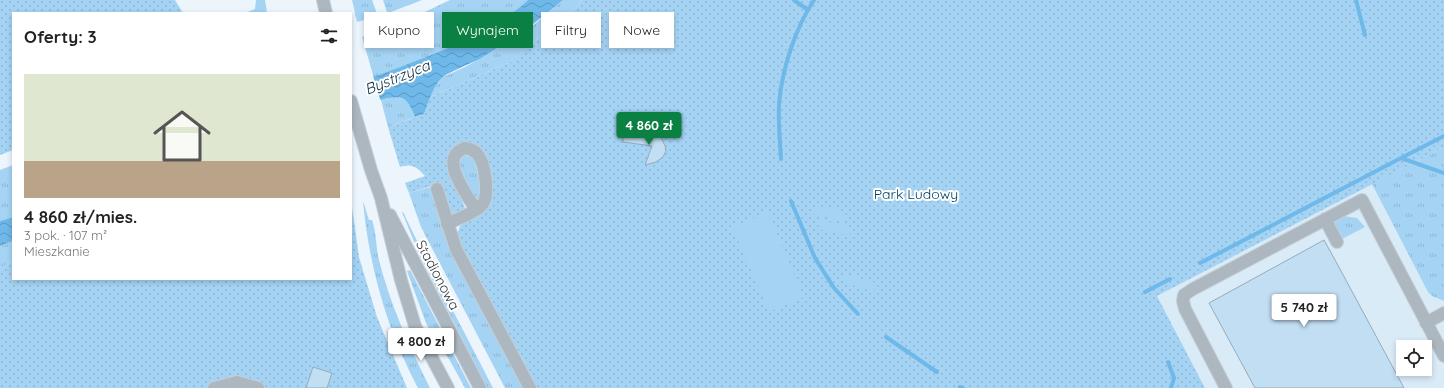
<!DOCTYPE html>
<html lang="pl">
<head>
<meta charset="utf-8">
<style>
	:root { --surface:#fff; --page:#f6f6f6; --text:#222; --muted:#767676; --accent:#0b8043 }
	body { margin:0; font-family:Quicksand,sans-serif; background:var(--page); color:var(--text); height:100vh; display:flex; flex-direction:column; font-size:15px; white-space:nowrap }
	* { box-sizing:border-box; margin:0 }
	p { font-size:13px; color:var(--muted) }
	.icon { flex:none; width:22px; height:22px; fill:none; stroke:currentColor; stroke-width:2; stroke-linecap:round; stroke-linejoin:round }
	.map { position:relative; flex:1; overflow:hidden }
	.panel { position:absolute; left:12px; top:12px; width:340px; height:268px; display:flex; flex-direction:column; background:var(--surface); border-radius:0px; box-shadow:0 2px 6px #0003 }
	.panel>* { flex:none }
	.guide { position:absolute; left:364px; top:12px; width:380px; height:36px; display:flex; gap:8px }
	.tools { position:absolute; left:1396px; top:340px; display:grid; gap:8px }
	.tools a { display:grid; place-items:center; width:36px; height:36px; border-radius:0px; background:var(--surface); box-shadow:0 2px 6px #0003; font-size:20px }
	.price { position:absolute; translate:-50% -34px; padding:0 9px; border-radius:4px; background:#fff; color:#222; font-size:13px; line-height:26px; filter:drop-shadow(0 1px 2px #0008) }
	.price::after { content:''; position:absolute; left:50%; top:24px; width:12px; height:9px; margin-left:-6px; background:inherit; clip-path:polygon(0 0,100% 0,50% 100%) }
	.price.selected { background:var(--accent); color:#fff }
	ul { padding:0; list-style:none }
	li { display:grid; align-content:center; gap:8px; height:212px; padding:0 12px }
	li span { display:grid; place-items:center; height:124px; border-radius:0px; color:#555 }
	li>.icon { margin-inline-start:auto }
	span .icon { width:72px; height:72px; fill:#fffc; stroke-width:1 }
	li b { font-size:17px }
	h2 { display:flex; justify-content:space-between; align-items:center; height:48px; padding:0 12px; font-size:17px }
	.tag { padding:0 14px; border-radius:0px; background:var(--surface); box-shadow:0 2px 6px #0003; font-size:14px; line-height:36px }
	.tag.selected { background:var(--accent); color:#fff }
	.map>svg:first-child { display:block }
</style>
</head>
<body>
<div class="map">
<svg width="1444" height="388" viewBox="0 0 1444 388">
	<defs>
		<pattern id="grass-tufts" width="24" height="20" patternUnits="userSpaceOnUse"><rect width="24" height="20" fill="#a5d3f4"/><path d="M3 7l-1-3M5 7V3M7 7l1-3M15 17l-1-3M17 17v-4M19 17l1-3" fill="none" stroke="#8eb6d2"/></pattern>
		<pattern id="park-dots" width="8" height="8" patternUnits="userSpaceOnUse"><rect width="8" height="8" fill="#a5d3f4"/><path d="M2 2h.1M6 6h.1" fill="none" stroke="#8eb6d2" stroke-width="1.8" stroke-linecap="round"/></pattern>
		<pattern id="water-waves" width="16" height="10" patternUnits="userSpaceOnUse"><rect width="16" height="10" fill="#6eb8ea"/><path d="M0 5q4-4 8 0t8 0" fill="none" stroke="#5b97bf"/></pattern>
	</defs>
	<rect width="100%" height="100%" fill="#ecf5fc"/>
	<!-- built -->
	<path fill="#daebf8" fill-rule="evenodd" d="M1444,147V388H1205L1157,296ZM1403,347H1425V369H1403Z"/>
	<!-- grass -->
	<path fill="url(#grass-tufts)" d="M256,0H265L267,13H245L255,9Z
		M352,0H372L378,16L357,22Z
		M383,0H422L391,12H387Z
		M450,0H528C485,39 427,57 374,78L362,37L404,22Z
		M563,0H582L576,7L510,62L430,97L433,89L443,77L467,66L509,42L530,28Z
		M393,97C407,97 410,105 415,117L388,127L381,100Z
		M1444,147V301L1432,296L1428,292L1372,184Z
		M465,155L474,158L482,190L480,201L473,203L457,163L460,157Z
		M13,165V217L0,221V170Z
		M431,187L448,240L525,388H505L421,227L409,193Z
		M363,201L369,220H372C376,231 376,244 378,256C389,302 409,346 430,388H418C387,330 369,267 363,201Z
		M402,212H403L419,245L493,388H487L419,254Z
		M1344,216L1357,218L1365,227L1342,239L1332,221Z
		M13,241V262L0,268V246Z
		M410,270L471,388H465L449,359L434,338L426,323L407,271Z"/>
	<!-- park -->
	<path fill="url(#park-dots)" d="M0,0H175L183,13H13V150L0,155Z
		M582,0H1444V147L1157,296L1205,388H535L459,244L457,234L460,226L491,195L469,146L450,170L465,208V210L456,216L450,213L439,184L409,193L405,183L425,176C417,167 412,163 400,167L388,127L424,114L430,97L510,62L576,7Z
		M351,200L359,257L377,317L407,388H0V268L13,262V279H351Z"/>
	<!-- pitch -->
	<path fill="#a5d3f4" d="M815,205L846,212L844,221L813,214Z
		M768,212L804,297L769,312L732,227Z
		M820,220L851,227L850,236L818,229Z
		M845,274L876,283L874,292L843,282Z"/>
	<!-- water -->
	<path fill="url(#water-waves)" d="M528,0H563C537,22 512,40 483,57C473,63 448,72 442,78C432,87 429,102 424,114L415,117C407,97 402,94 381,100L351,83C375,77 398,68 421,59C459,44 497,28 528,0Z
		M13,217V241L0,246V221Z"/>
	<!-- pier -->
	<path fill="#ecf5fc" d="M373,76L381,102L351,113V81Z"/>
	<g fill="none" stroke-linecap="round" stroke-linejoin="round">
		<!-- stream -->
		<path stroke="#6eb8ea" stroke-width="4" d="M794,0L808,10
			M1356,0L1365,35
			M1401,158L1444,136
			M781,159C780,141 778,122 779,104C782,69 795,29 814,0
			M791,201L815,258L834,288L858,314
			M1200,263L1401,158L1444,173
			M1145,292L1170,279
			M886,337L937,372
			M1168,362L1174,378L1171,388
			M960,387L963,388"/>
	</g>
	<!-- building -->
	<path fill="#c2def3" stroke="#95abbc" d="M658,131L666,148H665L666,151L663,157L656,162L645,165L652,146L623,142V136L656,135Z
		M1324,240L1334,258L1404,388H1255L1209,303Z
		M313,367L332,373L327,388H306Z"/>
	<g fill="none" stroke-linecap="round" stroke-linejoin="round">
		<!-- minor casing -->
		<g stroke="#c6cfd6" stroke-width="14">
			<path id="minor" d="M323,0L326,13
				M351,101L371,170L381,198L401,280L415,326L448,388
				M437,189L456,249L530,388
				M390,215L480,388
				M1325,219L1337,242
				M447,224C458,218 474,214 482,205C490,197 485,163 478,155C475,150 470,149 465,148C437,157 467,194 476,210
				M1426,323L1444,313
				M214,388L237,382L258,388
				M1226,388L1185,309L1183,301L1184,295L1193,289L1362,200L1444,356"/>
		</g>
		<!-- minor -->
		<use href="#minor" stroke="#adb7bf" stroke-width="12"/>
	</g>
	<g text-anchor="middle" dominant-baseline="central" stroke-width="4" stroke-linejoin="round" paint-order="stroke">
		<!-- park labels -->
		<g font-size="14" fill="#024162" stroke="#fff">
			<text x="916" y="194">Park Ludowy</text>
		</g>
		<!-- street labels -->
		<g font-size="14" fill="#303940" stroke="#fff">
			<text transform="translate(438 275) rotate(62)">Stadionowa</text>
		</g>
		<!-- water labels -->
		<g font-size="15" font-style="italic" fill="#0c2e42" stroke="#fff">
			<text transform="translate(397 77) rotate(-22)">Bystrzyca</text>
		</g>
	</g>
</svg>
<div class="tools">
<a><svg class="icon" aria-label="locate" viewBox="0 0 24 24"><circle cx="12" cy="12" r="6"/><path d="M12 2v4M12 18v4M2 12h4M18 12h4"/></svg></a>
</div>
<b class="price selected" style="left:649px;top:146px">4 860 zł</b>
<b class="price" style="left:1304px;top:328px">5 740 zł</b>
<b class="price" style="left:421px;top:362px">4 800 zł</b>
<div class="guide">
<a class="tag">Kupno</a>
<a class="tag selected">Wynajem</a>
<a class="tag">Filtry</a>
<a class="tag">Nowe</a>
</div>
<section class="panel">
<h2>Oferty: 3<svg class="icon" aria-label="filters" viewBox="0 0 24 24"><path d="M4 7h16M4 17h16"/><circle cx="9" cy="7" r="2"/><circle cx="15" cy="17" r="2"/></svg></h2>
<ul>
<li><span style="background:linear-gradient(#dfe7d0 70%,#b9a48a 0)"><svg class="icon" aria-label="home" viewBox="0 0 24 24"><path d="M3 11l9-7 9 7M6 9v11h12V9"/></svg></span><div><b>4 860 zł/mies.</b><p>3 pok. · 107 m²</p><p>Mieszkanie</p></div></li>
</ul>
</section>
</div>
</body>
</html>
